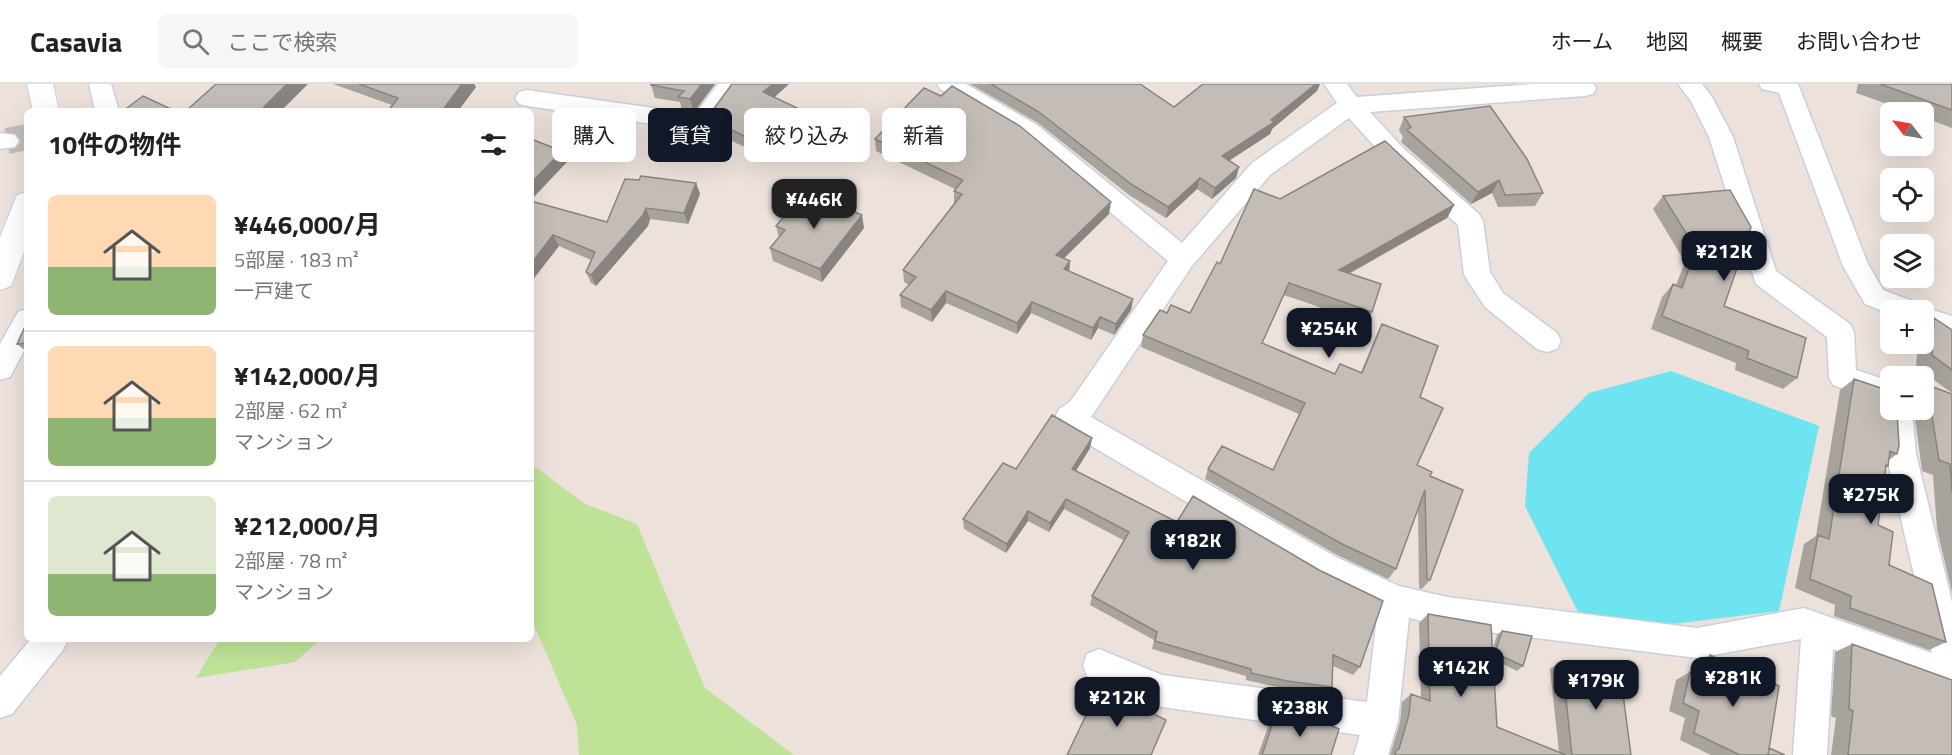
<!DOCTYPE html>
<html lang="ja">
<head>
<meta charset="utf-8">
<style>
	:root { --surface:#fff; --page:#f6f6f6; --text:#222; --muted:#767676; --line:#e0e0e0; --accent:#111827 }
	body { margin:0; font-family:"Titillium Web","Noto Sans JP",sans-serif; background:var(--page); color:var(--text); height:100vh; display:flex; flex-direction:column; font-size:22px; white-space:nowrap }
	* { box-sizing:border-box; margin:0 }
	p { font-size:20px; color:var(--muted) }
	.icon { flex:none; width:33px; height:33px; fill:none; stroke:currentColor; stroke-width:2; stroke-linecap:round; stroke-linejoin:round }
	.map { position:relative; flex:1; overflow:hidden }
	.drawer { position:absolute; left:24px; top:24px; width:510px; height:534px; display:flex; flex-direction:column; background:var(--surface); border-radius:9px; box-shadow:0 6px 24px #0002 }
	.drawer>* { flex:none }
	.top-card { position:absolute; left:552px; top:24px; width:570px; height:54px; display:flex; gap:12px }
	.needle { width:39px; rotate:301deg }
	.controls { position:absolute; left:1880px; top:18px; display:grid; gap:12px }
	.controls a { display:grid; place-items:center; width:54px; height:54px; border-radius:9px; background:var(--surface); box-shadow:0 6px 24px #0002; font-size:30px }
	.price { position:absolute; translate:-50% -51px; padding:0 14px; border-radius:12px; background:var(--accent); color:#fff; font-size:20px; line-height:39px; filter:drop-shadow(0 2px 3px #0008) }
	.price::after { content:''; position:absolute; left:50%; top:36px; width:18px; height:14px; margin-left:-9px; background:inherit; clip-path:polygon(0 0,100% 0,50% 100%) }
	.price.on { background:#222; color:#fff }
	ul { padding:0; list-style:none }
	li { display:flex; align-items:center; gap:18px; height:150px; padding:0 24px }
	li+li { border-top:2px solid var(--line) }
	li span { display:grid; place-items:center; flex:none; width:168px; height:120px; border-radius:9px; color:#555 }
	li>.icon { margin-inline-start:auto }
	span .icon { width:72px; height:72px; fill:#fffc; stroke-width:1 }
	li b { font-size:26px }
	h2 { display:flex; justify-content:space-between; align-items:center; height:72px; padding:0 24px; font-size:26px }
	.chip { padding:0 21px; border-radius:9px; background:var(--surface); box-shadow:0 6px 24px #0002; font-size:21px; line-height:54px }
	.chip.on { background:var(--accent); color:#fff }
	header { display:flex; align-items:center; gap:36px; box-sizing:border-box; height:84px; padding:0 30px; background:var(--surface); border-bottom:2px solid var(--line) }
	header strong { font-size:28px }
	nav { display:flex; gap:33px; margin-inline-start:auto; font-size:21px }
	.search { width:420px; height:54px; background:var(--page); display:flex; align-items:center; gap:15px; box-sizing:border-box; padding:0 21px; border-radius:9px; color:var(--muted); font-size:22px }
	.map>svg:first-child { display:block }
</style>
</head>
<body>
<header>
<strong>Casavia</strong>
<div class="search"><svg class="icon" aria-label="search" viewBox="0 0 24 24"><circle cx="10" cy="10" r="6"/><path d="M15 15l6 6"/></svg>ここで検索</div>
<nav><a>ホーム</a><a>地図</a><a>概要</a><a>お問い合わせ</a></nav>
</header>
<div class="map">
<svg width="1952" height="671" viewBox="0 0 1952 671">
	<rect width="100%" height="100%" fill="#ece1db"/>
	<!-- green -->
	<path fill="#bee397" d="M531,380L585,420L637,440L705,604L794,671H579L577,641L531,534Z
		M220,555H321L295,578L196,594Z"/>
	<!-- water -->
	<path fill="#6de4ef" d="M1671,287L1819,342L1779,527L1673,540L1578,528L1525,422L1529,369L1589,309Z"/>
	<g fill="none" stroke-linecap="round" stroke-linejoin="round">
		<!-- minor-tunnel -->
		<path stroke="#c5bcb7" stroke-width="26" stroke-dasharray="26 13" stroke-linecap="butt" d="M7,57L27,53"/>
		<!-- minor casing -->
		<g stroke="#c9d0db" stroke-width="3">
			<path id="minor" d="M89,0H111L119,27H95Z
				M718,0H741L709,45L701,47L527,22L519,20L515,14L519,8L527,6L695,30Z
				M937,0H966L1037,41L1182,159L1252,79L1337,19L1324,0H1347L1357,13L1532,0H1594L1596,4L1593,10L1585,12L1370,28L1403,64L1479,130L1483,137L1490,188L1503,209L1557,249L1561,257L1557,265L1547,268L1537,265L1485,223L1468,197L1464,190L1458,141L1387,76L1349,34L1270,91L1192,182L1091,333L1336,473L1399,502L1447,513L1697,544L1804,524L1932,569L1886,370L1884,326L1887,320L1833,301L1829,293L1827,253L1756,200L1709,53L1691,17L1678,0H1702L1712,13L1733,53L1776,187L1850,240L1854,248L1856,286L1890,297V326H1912L1916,370L1952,518V608L1833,565L1827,671H1793L1801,555L1697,574L1447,543L1409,534L1398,637L1388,671H1354L1360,651L1162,623L1087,592L1083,581L1087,570L1099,565L1162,591L1367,618L1378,524L1314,493L1059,343L1055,334L1059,325L1070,318L1168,177L1021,53L940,5Z
				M1759,0H1798L1868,180L1883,206L1918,219L1920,222L1952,232V254L1923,243V226H1890V230L1865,220L1843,182L1779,9L1762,5Z
				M0,49L15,51L19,57L15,63L0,65Z
				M27,225V261L10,293L0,296V260L18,228Z
				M31,555H68L63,566L12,630L0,634V592Z"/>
		</g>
		<!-- secondary casing -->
		<g stroke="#c9d0db" stroke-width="2">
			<path id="secondary" d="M27,0H53L59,27H33Z
				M27,108V160L11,202L0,206V153L17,111Z"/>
		</g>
		<!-- minor -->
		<use href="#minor" fill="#fff" fill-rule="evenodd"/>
		<!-- secondary -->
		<use href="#secondary" fill="#fff" fill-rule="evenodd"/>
	</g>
	<!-- wall -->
	<path fill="#a9a39d" d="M333,0H474L476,3L458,27H388L392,21Z
		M715,0L694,28L682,26L680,18L655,14L651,1Z
		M732,0H789L774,13L818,45L785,78L750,61L747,64L710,47L707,34Z
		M970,0H1140L1174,23L1203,0H1320L1317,7L1272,45L1270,50L1229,77L1239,83L1236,94L1212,115L1197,105L1166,134L1129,111L1038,39Z
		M1858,0H1952V44L1923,33V28H1910L1856,9Z
		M1404,33L1543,109L1535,122L1498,123L1492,109L1471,120L1401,58L1403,53L1399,46Z
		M875,55L1109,130L1064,174L1070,177L1069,187L1133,215L1131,226L1114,251L1098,244L1091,256L1031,229L1017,250L946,219L932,238L901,223L900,211L909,201L904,198L903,186L955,120L954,119V107L955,105L876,67Z
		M696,99L700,110L688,140L650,135L648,142L596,202L591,199L586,188L591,176L559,162L531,198V117L607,138Z
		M1730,106L1724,222L1797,294L1783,305L1735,286L1736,279L1651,245L1662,213L1673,200L1676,201L1685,178L1653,125L1663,112Z
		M1280,115L1454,121L1447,134L1349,190L1372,228L1366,239L1284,211L1262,259L1335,290L1361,288L1376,252L1382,240L1420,313L1417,381L1430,392V496L1422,505L1419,504L1418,426L1396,485L1388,495L1337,471L1205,395L1208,385L1273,386L1299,330L1141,263L1143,251L1167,229H1190L1220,180Z
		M776,142L864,144L822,198L773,177L770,164L779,154Z
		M1934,234L1952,246V309L1916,283L1918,260H1923V242Z
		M27,238V268L17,260Z
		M1854,295L1897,370L1889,376L1888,382L1885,384L1878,441L1889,481L1946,558L1929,566L1834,532L1835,521L1795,504L1804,460L1816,452L1840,306Z
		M1930,302L1952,310V509L1937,445L1933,391L1922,387L1914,326H1923V307Z
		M1092,354L1090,364L1076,387L1360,583L1353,591L1333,582L1332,603L1325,610L1281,604L1246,596V592L1152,565L1154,556L1090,521L1092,512L1125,457L1064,425L1049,448L1028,437L1006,469L964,445L963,435L1016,385Z
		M1428,530L1493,565L1497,551L1502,547L1523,582L1517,587L1493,575L1497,643L1559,668L1550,585L1562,577L1631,671H1390L1400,638L1402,618L1411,610L1421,614L1419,539Z
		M1852,560L1952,671H1831L1836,634L1831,632L1835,568Z
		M1710,571L1769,664L1785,671H1711L1680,656L1685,634L1669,627L1676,596L1690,588L1693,589L1696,579Z
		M1275,633L1331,671H1258L1269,640Z"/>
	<!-- shaded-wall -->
	<path fill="#898480" d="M287,0H308L281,27H260Z
		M462,0H474L476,3L458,27H442Z
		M702,0H715L694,28L690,15Z
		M773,0H789L766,21L763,8Z
		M1316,0H1320L1317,7L1272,45L1270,50L1219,83L1222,72L1271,36Z
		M816,33L818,45L785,78L782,66Z
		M747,49L750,61L747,64L744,52Z
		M562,67L567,78L531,116V99Z
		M1239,83L1236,94L1212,115L1215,104Z
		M1200,94L1197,105L1166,134L1168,123Z
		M1499,96L1492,109L1471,120L1478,108Z
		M696,99L700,110L688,140L684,129Z
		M1111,118L1109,130L1055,183L1056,171Z
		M1454,121L1447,134L1333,198L1339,186Z
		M646,124L650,135L648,142L596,202L591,191Z
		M862,131L864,144L822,198L820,185Z
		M553,151L559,162L531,198V180Z
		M1070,177L1069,189L1064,185Z
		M1289,199L1284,211L1257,271L1262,259Z
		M946,207V219L932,238L931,226Z
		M1133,215L1131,226L1114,251L1116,240Z
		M1032,218L1031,229L1017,250V239Z
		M1100,233L1098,244L1091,256L1093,244Z
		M1092,354L1090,364L1071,395L1072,385Z
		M1066,415L1064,425L1049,448L1050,439Z
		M1028,427V437L1006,469L1007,460Z"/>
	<!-- building -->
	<path fill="#c4bdb7" stroke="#898480" stroke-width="1.5" d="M216,0H287L260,27H186Z
		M359,0H462L442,27H388L398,14Z
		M651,0H702L690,15L678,13L684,7L651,1Z
		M732,0H773L763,8L816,33L782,66L747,49L744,52L707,34Z
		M991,0H1140L1174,23L1203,0H1316L1271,36L1274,38L1222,72L1239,83L1215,104L1200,94L1168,123L1131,100L1039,28Z
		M1880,0H1952V26Z
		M952,2L1020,42L1111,118L1056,171L1070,177L1064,185L1133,215L1116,240L1100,233L1093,244L1032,218L1017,239L946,207L931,226L900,211L916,193L903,186L962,110L954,107L963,96L875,55L924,4L941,12Z
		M143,12L175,27H123Z
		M1490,22L1527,75L1543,109L1505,111L1499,96L1478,108L1407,46L1411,43L1404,33Z
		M531,55L562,67L531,99Z
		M1385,57L1454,121L1339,186L1381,200L1372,228L1289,199L1262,259L1335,290L1340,280L1362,289L1382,240L1438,262L1420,313L1443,324L1417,381L1432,388L1430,392L1463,406L1430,496L1427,495L1425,406L1396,485L1344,461L1208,385L1222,362L1273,386L1305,319L1143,251L1160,226L1167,229L1171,221L1190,229L1217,178L1220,180L1254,105L1280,115Z
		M641,92L696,99L684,129L646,124L643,131L591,191L586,188L595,168L553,151L531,180V117L607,138L625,95L639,96Z
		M1730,106L1751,143L1724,222L1806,254L1797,294L1747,274L1749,267L1662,232L1673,200L1682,204L1696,165L1663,112Z
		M803,110L813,111L862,131L820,185L770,164L785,146L776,142Z
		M1934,234L1952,246V286L1932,271Z
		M27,238V259L17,260Z
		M1854,295L1890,307V326H1897L1899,362L1897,370L1890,367L1888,382L1886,381L1878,441L1893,448L1889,481L1932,500L1946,558L1850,524L1851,512L1810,495L1818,451L1829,455Z
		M1930,302L1952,310V408L1950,380L1939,376L1929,313H1923V309L1929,311Z
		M1052,331L1092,354L1072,385L1177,438L1193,412L1319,486L1383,517L1360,583L1333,571L1332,603L1287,597L1251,589V585L1155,557L1157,548L1092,512L1129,448L1066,415L1050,439L1028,427L1007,460L963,435L1003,379L1016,385Z
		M1428,530L1491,541L1497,643L1566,671H1395L1396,667L1399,665L1409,630L1411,610L1430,617Z
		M1502,547L1532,552L1523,582L1495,569Z
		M1852,560L1952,596V671H1848L1853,627L1849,625Z
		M1710,571L1779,602L1768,671H1740L1694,649L1699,627L1683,619L1690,588L1705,595Z
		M1562,577L1620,588L1631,671H1572Z
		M1100,602L1166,636L1151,671H1067Z
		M1275,633L1330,641L1339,645L1331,671H1262Z
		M1769,664L1785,671H1768Z"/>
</svg>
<div class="controls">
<a><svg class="needle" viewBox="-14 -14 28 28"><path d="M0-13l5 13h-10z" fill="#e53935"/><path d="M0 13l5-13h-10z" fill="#767676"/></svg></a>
<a><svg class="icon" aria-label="locate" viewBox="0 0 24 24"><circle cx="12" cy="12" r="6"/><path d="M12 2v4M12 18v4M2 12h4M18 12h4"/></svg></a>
<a><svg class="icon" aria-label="layers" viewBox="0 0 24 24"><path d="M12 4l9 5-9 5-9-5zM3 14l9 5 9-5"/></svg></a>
<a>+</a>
<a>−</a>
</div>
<b class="price on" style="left:814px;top:146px">¥446K</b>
<b class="price" style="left:1724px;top:198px">¥212K</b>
<b class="price" style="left:1329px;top:275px">¥254K</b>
<b class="price" style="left:1871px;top:441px">¥275K</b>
<b class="price" style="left:1193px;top:487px">¥182K</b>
<b class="price" style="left:1461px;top:614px">¥142K</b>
<b class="price" style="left:1733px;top:624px">¥281K</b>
<b class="price" style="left:1596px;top:627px">¥179K</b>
<b class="price" style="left:1117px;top:644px">¥212K</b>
<b class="price" style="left:1300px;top:654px">¥238K</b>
<div class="top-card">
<a class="chip">購入</a>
<a class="chip on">賃貸</a>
<a class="chip">絞り込み</a>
<a class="chip">新着</a>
</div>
<section class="drawer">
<h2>10件の物件<svg class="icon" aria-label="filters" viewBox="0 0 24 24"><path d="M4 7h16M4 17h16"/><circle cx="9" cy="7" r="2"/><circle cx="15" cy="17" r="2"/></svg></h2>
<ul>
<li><span style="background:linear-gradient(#ffd9b3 60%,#8fb573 0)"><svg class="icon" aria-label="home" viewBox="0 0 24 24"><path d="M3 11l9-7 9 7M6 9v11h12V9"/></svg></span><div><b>¥446,000/月</b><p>5部屋 · 183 m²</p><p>一戸建て</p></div></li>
<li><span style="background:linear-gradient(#ffd9b3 60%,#8fb573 0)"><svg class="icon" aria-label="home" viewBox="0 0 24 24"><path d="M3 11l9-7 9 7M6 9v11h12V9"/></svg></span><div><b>¥142,000/月</b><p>2部屋 · 62 m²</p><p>マンション</p></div></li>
<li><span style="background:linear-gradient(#dfe7d0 65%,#8fb573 0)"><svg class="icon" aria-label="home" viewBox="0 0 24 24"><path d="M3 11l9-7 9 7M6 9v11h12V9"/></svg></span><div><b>¥212,000/月</b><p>2部屋 · 78 m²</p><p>マンション</p></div></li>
</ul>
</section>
</div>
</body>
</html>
